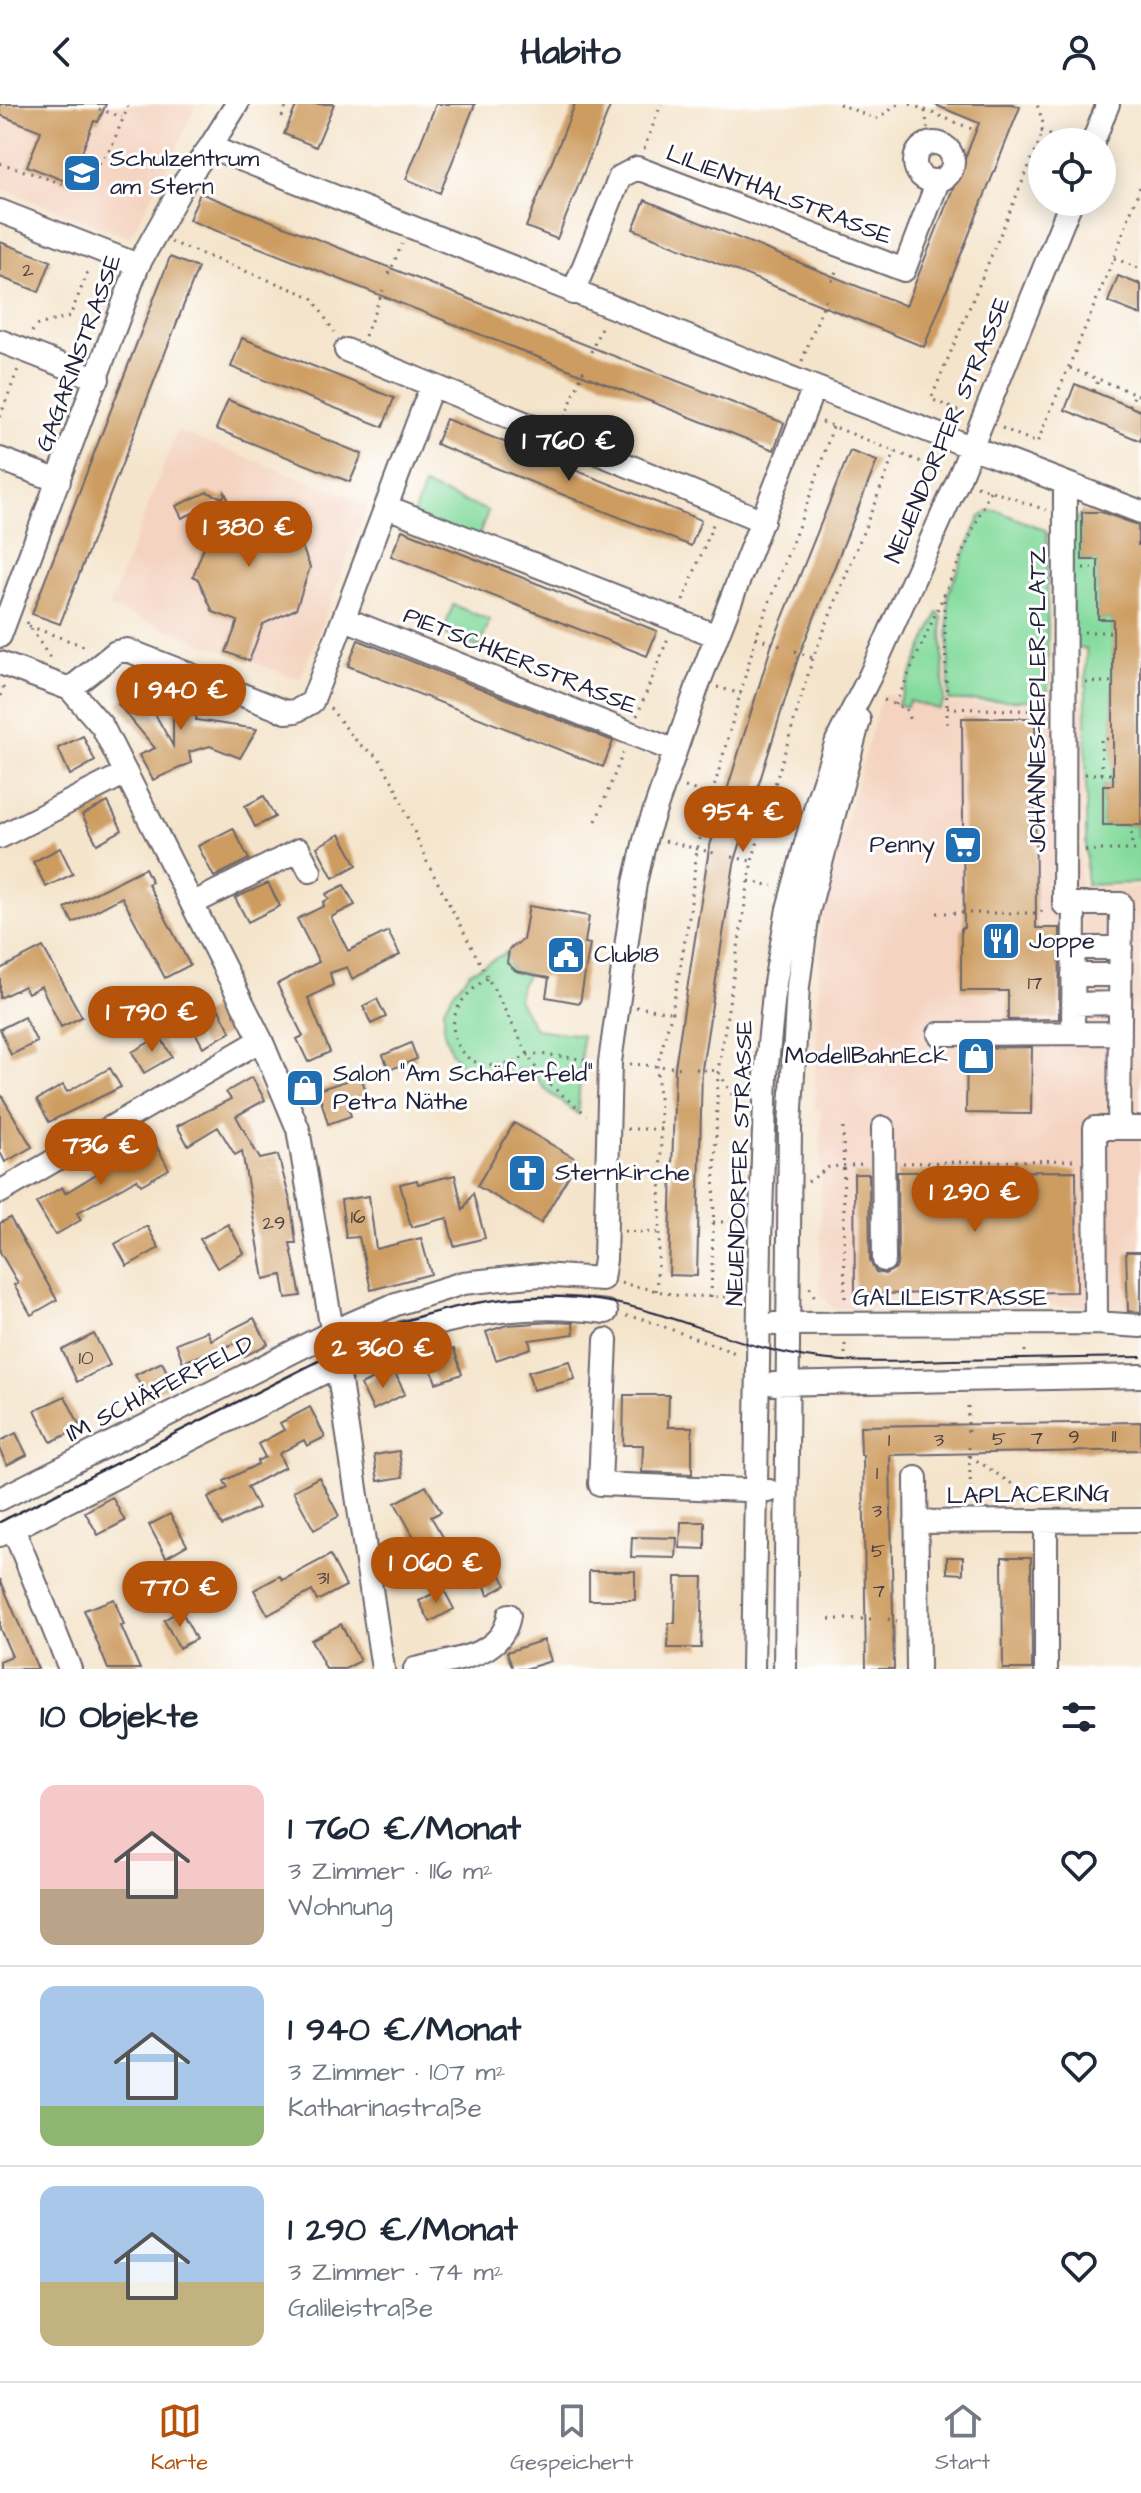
<!DOCTYPE html>
<html lang="de">
<head>
<meta charset="utf-8">
<style>
	:root { --surface:#fff; --page:#f2f2f3; --text:#1f2937; --muted:#747a83; --line:#e0e1e3; --accent:#b45309 }
	body { margin:0; font-family:"Architects Daughter",sans-serif; background:var(--page); color:var(--text); height:100vh; display:flex; flex-direction:column; font-size:30px; white-space:nowrap }
	* { box-sizing:border-box; margin:0 }
	p { font-size:26px; color:var(--muted) }
	.icon { flex:none; width:44px; height:44px; fill:none; stroke:currentColor; stroke-width:2; stroke-linecap:round; stroke-linejoin:round }
	.map { position:relative; height:1565px; overflow:hidden }
	.side { display:flex; flex-direction:column; background:var(--surface); flex:1 }
	.side>* { flex:none }
	.fabs { position:absolute; left:1028px; top:24px; display:grid; gap:16px }
	.fabs a { display:grid; place-items:center; width:88px; height:88px; border-radius:50%; background:var(--surface); box-shadow:0 4px 20px #0003; font-size:40px }
	.price { position:absolute; translate:-50% -68px; padding:0 18px; border-radius:28px; background:var(--accent); color:#fff; font-size:26px; line-height:52px; filter:drop-shadow(0 2px 4px #0008) }
	.price::after { content:''; position:absolute; left:50%; top:48px; width:24px; height:18px; margin-left:-12px; background:inherit; clip-path:polygon(0 0,100% 0,50% 100%) }
	.price.on { background:#222; color:#fff }
	ul { padding:0; list-style:none }
	li { display:flex; align-items:center; gap:24px; height:200px; padding:0 40px }
	li+li { border-top:2px solid var(--line) }
	li span { display:grid; place-items:center; flex:none; width:224px; height:160px; border-radius:16px; color:#555 }
	li>.icon { margin-inline-start:auto }
	span .icon { width:96px; height:96px; fill:#fffc; stroke-width:1 }
	li b { font-size:34px }
	h2 { display:flex; justify-content:space-between; align-items:center; height:96px; padding:0 40px; font-size:34px }
	header { display:flex; justify-content:space-between; align-items:center; height:104px; padding:0 40px; background:var(--surface); font-size:36px; font-weight:700 }
	.dock { display:flex; justify-content:space-around; align-items:center; height:112px; border-top:2px solid var(--line); background:var(--surface); font-size:22px; color:var(--muted) }
	.dock a { display:grid; justify-items:center; gap:4px }
	.dock .on { color:var(--accent) }
	.map>svg:first-child { display:block }
</style>
</head>
<body>
<header><svg class="icon" aria-label="back" viewBox="0 0 24 24"><path d="M15 5l-7 7 7 7"/></svg>Habito<svg class="icon" aria-label="person" viewBox="0 0 24 24"><circle cx="12" cy="8" r="4"/><path d="M4 21q1-7 8-7t8 7"/></svg></header>
<div class="map">
<svg width="1141" height="1565" viewBox="0 0 1141 1565">
	<rect width="100%" height="100%" fill="#fff"/>
	<filter id="ink" filterUnits="userSpaceOnUse"><feTurbulence type="fractalNoise" baseFrequency=".0125" numOctaves="2"/><feDisplacementMap in="SourceGraphic" scale="16" xChannelSelector="R" yChannelSelector="G"/><feConvolveMatrix kernelMatrix="1 2 1 2 8 2 1 2 1" color-interpolation-filters="sRGB"/></filter>
	<filter id="wash" filterUnits="userSpaceOnUse"><feTurbulence type="fractalNoise" baseFrequency=".006" numOctaves="4" result="noise"/><feDisplacementMap in="SourceGraphic" scale="32" xChannelSelector="R" yChannelSelector="G"/><feGaussianBlur stdDeviation="1.8" result="paint"/><feColorMatrix in="noise" values="0 0 0 0 0 0 0 0 0 0 0 0 0 0 0 0 0 1.4 0 .05"/><feComposite in="paint" operator="in"/></filter>
	<g filter="url(#wash)">
		<rect width="100%" height="100%" fill="#f4e4cb"/>
		<!-- built -->
		<path fill="#f4d3c0" d="M0,0H196L173,53L129,134L0,84Z
			M177,327L368,400L300,576L109,503Z
			M882,590L952,600H1084L1080,784H1141V1205L1082,1202L834,1205L820,1190L821,1006L814,1005L820,833L827,784Z"/>
		<!-- green -->
		<path fill="#85db9e" stroke="#547e6c" stroke-width="2" d="M424,382L488,407L474,445L410,419Z
			M989,407H998L1045,426L1047,429L1048,596L949,597L948,490L980,414Z
			M1082,408V456H1098V515H1113V681H1103V721H1137V733H1141V779L1086,781V544H1072L1070,424Z
			M453,501L490,516L479,544L443,529Z
			M938,509L942,513L944,597L939,605L909,597L907,603L898,600Z
			M507,848L510,863L516,867L528,870L521,881L518,895L535,925L582,931L578,1010L547,987L529,965L481,971L464,964L451,948L444,928V904L455,886L470,868Z"/>
		<g id="blocks">
			<!-- building -->
			<path fill="#cd9c61" d="M0,0H106L98,18L94,17L70,79L27,62L41,27L0,11Z
				M297,0H334L316,43L284,30Z
				M436,0H475L440,89L406,75Z
				M575,0H611L557,135L526,123Z
				M933,0H1012L1020,3L924,243L633,125L645,96L906,202L979,19Z
				M200,89L784,319L774,346L189,116Z
				M0,138L51,157L39,188L0,173Z
				M170,153L198,164L60,520L32,510Z
				M1118,172L1141,181V211L1108,198Z
				M242,234L394,294L383,323L231,263Z
				M1075,280L1141,307V337L1065,306Z
				M228,296L362,350L350,378L216,325Z
				M446,315L701,416L691,442L436,340Z
				M850,347L877,357L798,554L734,760L702,965L697,1172L669,1171L675,963L709,745L771,543Z
				M207,388L223,394L225,388L236,413L252,406L294,422L310,463L296,505L263,520L249,557L226,548L238,517L213,508L198,475L193,472L222,396L182,414L176,402Z
				M1082,408H1101L1138,421V441H1141V721H1103V681H1113V515H1098V456H1082Z
				M402,426L657,527L647,552L391,452Z
				M358,536L613,637L603,663L348,562Z
				M137,578L173,642V584L199,593L196,616L257,625L240,654L210,642L189,648L191,659L153,676L139,651L155,644L118,600Z
				M962,614H1035L1036,824H1060L1059,915L1008,916V887H961V824H964Z
				M83,632L95,657L70,671L58,644Z
				M264,692L275,713L255,723L245,702Z
				M108,698L122,726L97,740L82,711Z
				M233,724L249,755L214,773L198,742Z
				M340,730L357,761L333,774L317,743Z
				M60,744L73,770L46,783L33,758Z
				M145,764L152,778L148,780L190,861L165,874L122,793L73,819L65,804Z
				M268,779L280,802L248,818L235,794Z
				M344,781L355,801L331,813L348,847L388,827L400,851L352,875L347,863L330,869L333,881L308,894L330,948L308,958L297,935L303,932L277,880L319,858L297,815L324,802L323,798L329,795L326,790Z
				M529,802L589,812L585,839L590,840L580,899L546,893L549,874L516,867L507,859L509,845L523,836Z
				M43,843L82,913L61,923L41,882L28,889L24,882L0,894V865Z
				M377,895L386,913L371,920L363,902Z
				M217,902L231,928L203,943L189,917Z
				M24,913L37,938L11,951L0,925Z
				M160,932L172,953L144,969L132,948Z
				M411,939L417,955L389,966L383,951Z
				M1032,943L1031,1010L966,1009L967,944Z
				M110,964L121,983L49,1018L37,996L63,981L67,988Z
				M361,972L368,994L347,1000L351,1012L328,1020L318,986Z
				M252,973L265,996L236,1012L260,1055L278,1051L291,1100L296,1139H290L301,1192L286,1194L282,1171L264,1175L242,1047L235,1051L218,1023L188,1041L177,1022L231,995L226,988Z
				M0,989L32,1043L5,1058L0,1048Z
				M514,1019L578,1056L541,1119L477,1082Z
				M153,1036L169,1065L141,1081L137,1075L77,1109L81,1116L55,1131L36,1099L62,1083L65,1089Z
				M1076,1067L1077,1188L855,1190L854,1070H869L870,1157L876,1168L885,1170L896,1164L898,1156L897,1068Z
				M455,1071L463,1106L473,1089L485,1134L454,1142L447,1114L411,1123L400,1080L417,1076L418,1080Z
				M369,1092L376,1145L421,1134L431,1170L371,1186L359,1133L346,1134L341,1096Z
				M10,1114L57,1196L31,1211L14,1181L18,1179L0,1148V1119Z
				M228,1120L244,1149L217,1164L200,1135Z
				M147,1122L159,1144L127,1162L115,1140Z
				M1126,1148H1141V1208L1128,1207Z
				M254,1214L268,1240L243,1253L236,1239L183,1258L176,1239L207,1227L211,1236Z
				M552,1218L573,1219L574,1230L529,1236L531,1244L496,1256L486,1228L507,1221Z
				M94,1230L110,1261L77,1278L62,1246Z
				M454,1245L462,1270L436,1279L427,1253Z
				M570,1257L575,1275L533,1286L528,1268Z
				M162,1258L173,1280L147,1293L135,1271Z
				M393,1265L405,1290L373,1306L361,1281Z
				M624,1291H669L668,1323H692V1370L642,1368L643,1341H623Z
				M65,1292L81,1324L51,1338L35,1306Z
				M310,1303L325,1333L307,1342L304,1336L279,1350L285,1363L247,1383L258,1404L222,1422L208,1394L228,1384L224,1377L258,1360L257,1357L265,1353L258,1340L284,1326L280,1319Z
				M1141,1318V1346L890,1351L894,1565H866L863,1351H861L860,1322Z
				M16,1329L27,1351L7,1361L0,1347V1337Z
				M399,1347L403,1373L378,1377L374,1351Z
				M319,1373L339,1412L314,1426L293,1387Z
				M426,1382L441,1408L431,1413L457,1456L429,1473L412,1446L419,1442L395,1399Z
				M112,1393L125,1417L98,1431L85,1408Z
				M170,1410L187,1441L166,1453L149,1421Z
				M681,1418H705V1445L680,1444Z
				M632,1433L677,1434L676,1454L631,1453Z
				M330,1451L346,1482L317,1497L312,1487L268,1511L254,1486L280,1472L283,1476Z
				M491,1453L506,1481L488,1491L478,1460Z
				M947,1453H963V1470L947,1469Z
				M1002,1453H1031L1032,1565H1003Z
				M589,1467H635V1496H589Z
				M676,1473H703L701,1544H668L669,1519H675Z
				M0,1475L38,1565H0V1557L12,1552L0,1525Z
				M443,1484L454,1505L430,1518L419,1497Z
				M114,1495L124,1521L121,1522L140,1565H108L84,1506Z
				M181,1506L196,1535L179,1544L164,1516Z
				M341,1520L360,1557L345,1565H326L311,1536Z
				M544,1536L551,1557L525,1565H513L507,1548Z"/>
		</g>
	</g>
	<g filter="url(#ink)">
		<use href="#blocks" fill-opacity="0" stroke="#6c666d" stroke-width="2"/>
		<g fill="none" stroke-linecap="round" stroke-linejoin="round">
			<!-- minor casing -->
			<g stroke="#6c666d" stroke-width="26">
				<path id="minor" d="M1093,38L1108,0
					M915 58a19 19 0 1 1 38 0a19 19 0 1 1-38 0Z
					M210,43L814,283L1141,408
					M0,107L138,161
					M573,189L620,73L637,64L904,166L938,77
					M0,237L98,275
					M432,281L763,417
					M0,355L59,377
					M1065,380L1064,800H1121L1119,1024H1095L1096,1219
					M387,403L717,532
					M345,515L675,647
					M0,532L138,161L184,79L210,43L237,0
					M0,559L70,585L102,622L261,936L298,1025L334,1238L383,1565
					M70,585L116,548L127,546L286,608L296,607L312,598L432,281L346,246
					M0,733L126,669
					M192,800L299,746L310,767
					M1074,844H1121
					M1073,871H1120
					M1073,900L1120,899
					M1073,929L1074,800
					M939,930L1120,929
					M883,1024L884,1156
					M1119,1024H1141
					M0,1088L261,936
					M774,1220L1096,1219L1141,1222
					M606,1236L600,1380L769,1387
					M774,1280L1141,1272
					M916,1374L918,1565
					M0,1395L332,1228L396,1200L463,1179L540,1171L602,1175L605,1155L610,958L635,779L646,732L699,578L814,283
					M1046,1417V1565
					M916,1418L1141,1416
					M13,1424L70,1565
					M0,1431L402,1229C477,1208 528,1198 606,1208
					M415,1565C450,1556 503,1554 509,1511
					M753,1565L760,1137L766,971L775,879L788,805L818,695L837,637L870,572L959,374L1071,98
					M785,1565L790,1023L798,882L808,808L859,616"/>
			</g>
			<!-- path -->
			<path stroke="#6c666d" stroke-width="3" stroke-dasharray="2 6" stroke-linecap="butt" d="M839,0L876,15L899,0
				M910,0L972,25
				M99,5L122,13
				M925,7L930,39
				M282,13L287,0
				M1041,27L1069,38
				M644,45L661,0
				M0,59L73,83L84,77L111,44L129,0
				M171,138L312,193L334,228
				M1114,154L1141,165
				M389,170L402,140
				M832,177L838,162
				M1138,180L1141,173
				M32,228L35,222L70,212L90,163
				M365,232L383,186
				M591,248L602,221
				M802,257L827,191
				M1070,264L1141,292
				M1093,287L1099,275
				M1130,302L1135,289
				M958,307L931,295L1040,36L1043,19L1037,0
				M0,313L18,265
				M565,313L584,265
				M822,318L941,366
				M1002,324L1037,339L1114,154L1141,80
				M977,382L1046,406
				M1083,464H1098
				M944,496L947,604
				M683,497L714,418
				M27,518L51,556
				M29,522L89,544
				M1084,528H1113
				M756,533L780,542
				M795,547L813,554
				M1085,578H1113
				M717,583L741,590
				M0,592L4,581
				M884,596L906,605L911,620
				M895,601L990,387
				M330,604L359,640L379,654L396,684L427,758L533,960L549,980L587,1011
				M637,612L668,534
				M947,620V604L1043,607
				M1085,670H1113
				M1102,670L1101,635H1113
				M685,683L712,692
				M596,717L623,649
				M1131,721L1132,745
				M665,737L714,749
				M1085,746H1141
				M732,753L751,757
				M749,777L773,782
				M937,809H1037L1045,806
				M487,874C468,888 450,904 454,929C459,961 491,967 517,957C521,955 524,952 528,951C539,948 577,955 590,956
				M636,903L672,908
				M630,960L682,964
				M696,965L718,967L737,999L742,1024
				M843,1024L845,1200
				M627,1025H661
				M903,1059L1075,1056
				M808,1078L829,1063L863,1060
				M713,1118H741
				M624,1127L660,1129
				M621,1179L680,1192L740,1193
				M810,1183L815,1194
				M656,1187L660,1129L661,1025L657,962L672,908L690,808L697,745L756,533L813,384L833,322
				M711,1193L718,967L752,757L813,554L895,348
				M626,1212L643,1215L738,1250
				M845,1240V1260
				M1025,1256V1240
				M968,1302V1328
				M969,1343L971,1398
				M970,1352L1021,1386V1397
				M829,1515H873
				M888,1515L897,1517"/>
			<!-- minor -->
			<use href="#minor" stroke="#fff" stroke-width="22"/>
			<!-- tram -->
			<path stroke="#22223b" stroke-width="2" d="M0,1418L373,1229C462,1193 558,1180 651,1208C708,1225 760,1248 820,1255C864,1260 909,1257 953,1256C1016,1255 1078,1254 1141,1253"/>
		</g>
	</g>
	<!-- icons -->
	<defs>
		<g id="school-square" transform="scale(2)"><rect x="-9" y="-9" width="18" height="18" rx="4" fill="#1f6fb2" stroke="#fff"/><path d="M0-5L7-2L0 1L-7-2ZM-4 1L0 2.5L4 1V4Q0 6-4 4Z" fill="#fff"/></g>
		<g id="supermarket-square" transform="scale(2)"><rect x="-9" y="-9" width="18" height="18" rx="4" fill="#1f6fb2" stroke="#fff"/><path d="M-6-5.5h2.5l.6 2H6L4.5 2H-2.5L-4.4-4H-6ZM-1.5 3.2a1.3 1.3 0 1 0 .1 0ZM3 3.2a1.3 1.3 0 1 0 .1 0Z" fill="#fff"/></g>
		<g id="restaurant-square" transform="scale(2)"><rect x="-9" y="-9" width="18" height="18" rx="4" fill="#1f6fb2" stroke="#fff"/><path d="M-5-6h1v4h1v-4h1v4h1v-4h1v5L-1.5 .5V6h-2V.5L-5-1ZM5-6V6H3V1.5H1.5Q1.5-4 5-6Z" fill="#fff"/></g>
		<g id="civic-square" transform="scale(2)"><rect x="-9" y="-9" width="18" height="18" rx="4" fill="#1f6fb2" stroke="#fff"/><path d="M-.6-6.5H3V-4.5H.6V-3L4-1V1h2V6H-6V1h2V-1L-.6-3ZM-1.2 2.5V6h2.4V2.5Z" fill="#fff"/></g>
		<g id="shop-square" transform="scale(2)"><rect x="-9" y="-9" width="18" height="18" rx="4" fill="#1f6fb2" stroke="#fff"/><path d="M-5-2.5h2.3a2.7 3.5 0 0 1 5.4 0H5L5.5 6h-11ZM-1.5-2.5h3a1.5 2.3 0 0 0-3 0Z" fill="#fff"/></g>
		<g id="church-square" transform="scale(2)"><rect x="-9" y="-9" width="18" height="18" rx="4" fill="#1f6fb2" stroke="#fff"/><path d="M-1.2-6h2.4v3.5h3.3v2.4h-3.3V6h-2.4V-.1h-3.3v-2.4h3.3Z" fill="#fff"/></g>
	</defs>
	<g fill-rule="evenodd">
		<use href="#school-square" x="82" y="69"/>
		<use href="#supermarket-square" x="963" y="741"/>
		<use href="#restaurant-square" x="1001" y="837"/>
		<use href="#civic-square" x="566" y="851"/>
		<use href="#shop-square" x="976" y="952"/>
		<use href="#shop-square" x="305" y="984"/>
		<use href="#church-square" x="527" y="1069"/>
	</g>
	<g text-anchor="middle" dominant-baseline="central" stroke-width="6" stroke-linejoin="round" paint-order="stroke">
		<!-- number labels -->
		<g font-size="20" fill="#4d4044">
			<text x="28" y="166">2</text>
			<text x="1035" y="879">17</text>
			<text x="358" y="1113">16</text>
			<text x="274" y="1119">29</text>
			<text x="86" y="1254">10</text>
			<text x="1114" y="1332">11</text>
			<text x="1074" y="1333">9</text>
			<text x="1037" y="1334">7</text>
			<text x="999" y="1335">5</text>
			<text x="889" y="1336">1</text>
			<text x="939" y="1336">3</text>
			<text x="877" y="1369">1</text>
			<text x="877" y="1407">3</text>
			<text x="878" y="1447">5</text>
			<text x="323" y="1474">31</text>
			<text x="879" y="1487">7</text>
		</g>
		<!-- poi labels -->
		<g font-size="24" fill="#22223b" stroke="#fff" text-anchor="start">
			<text x="110" y="55">Schulzentrum<tspan x="110" dy="28">am Stern</tspan></text>
			<text x="935" y="741" text-anchor="end">Penny</text>
			<text x="1029" y="837">Joppe</text>
			<text x="594" y="851">Club18</text>
			<text x="948" y="952" text-anchor="end">ModellBahnEck</text>
			<text x="333" y="970">Salon "Am Schäferfeld"<tspan x="333" dy="28">Petra Näthe</tspan></text>
			<text x="555" y="1069">Sternkirche</text>
		</g>
		<!-- street labels -->
		<g font-size="24" fill="#22223b" stroke="#fff">
			<text transform="translate(779 91) rotate(21)">LILIENTHALSTRASSE</text>
			<text transform="translate(79 249) rotate(-70)">GAGARINSTRASSE</text>
			<text transform="translate(948 326) rotate(-67)">NEUENDORFER STRASSE</text>
			<text transform="translate(520 557) rotate(22)">PIETSCHKERSTRASSE</text>
			<text transform="translate(1038 595) rotate(-90)">JOHANNES-KEPLER-PLATZ</text>
			<text transform="translate(740 1059) rotate(-88)">NEUENDORFER STRASSE</text>
			<text x="950" y="1194">GALILEISTRASSE</text>
			<text transform="translate(160 1285) rotate(-27)">IM SCHÄFERFELD</text>
			<text transform="translate(1028 1391) rotate(-1)">LAPLACERING</text>
		</g>
	</g>
</svg>
<div class="fabs">
<a><svg class="icon" aria-label="locate" viewBox="0 0 24 24"><circle cx="12" cy="12" r="6"/><path d="M12 2v4M12 18v4M2 12h4M18 12h4"/></svg></a>
</div>
<b class="price on" style="left:569px;top:379px">1 760 €</b>
<b class="price" style="left:249px;top:465px">1 380 €</b>
<b class="price" style="left:181px;top:628px">1 940 €</b>
<b class="price" style="left:743px;top:750px">954 €</b>
<b class="price" style="left:152px;top:950px">1 790 €</b>
<b class="price" style="left:101px;top:1083px">736 €</b>
<b class="price" style="left:975px;top:1130px">1 290 €</b>
<b class="price" style="left:383px;top:1286px">2 360 €</b>
<b class="price" style="left:436px;top:1501px">1 060 €</b>
<b class="price" style="left:180px;top:1525px">770 €</b>
</div>
<section class="side">
<h2>10 Objekte<svg class="icon" aria-label="filters" viewBox="0 0 24 24"><path d="M4 7h16M4 17h16"/><circle cx="9" cy="7" r="2"/><circle cx="15" cy="17" r="2"/></svg></h2>
<ul>
<li><span style="background:linear-gradient(#f6c9c9 65%,#b9a48a 0)"><svg class="icon" aria-label="home" viewBox="0 0 24 24"><path d="M3 11l9-7 9 7M6 9v11h12V9"/></svg></span><div><b>1 760 €/Monat</b><p>3 Zimmer · 116 m²</p><p>Wohnung</p></div><svg class="icon" aria-label="heart" viewBox="0 0 24 24"><path d="M12 20l-8-8c-3-5 5-10 8-4 3-6 11-1 8 4z"/></svg></li>
<li><span style="background:linear-gradient(#a9c7e8 75%,#8fb573 0)"><svg class="icon" aria-label="home" viewBox="0 0 24 24"><path d="M3 11l9-7 9 7M6 9v11h12V9"/></svg></span><div><b>1 940 €/Monat</b><p>3 Zimmer · 107 m²</p><p>Katharinastraße</p></div><svg class="icon" aria-label="heart" viewBox="0 0 24 24"><path d="M12 20l-8-8c-3-5 5-10 8-4 3-6 11-1 8 4z"/></svg></li>
<li><span style="background:linear-gradient(#a9c7e8 60%,#c2b280 0)"><svg class="icon" aria-label="home" viewBox="0 0 24 24"><path d="M3 11l9-7 9 7M6 9v11h12V9"/></svg></span><div><b>1 290 €/Monat</b><p>3 Zimmer · 74 m²</p><p>Galileistraße</p></div><svg class="icon" aria-label="heart" viewBox="0 0 24 24"><path d="M12 20l-8-8c-3-5 5-10 8-4 3-6 11-1 8 4z"/></svg></li>
</ul>
</section>
<nav class="dock">
<a class="on"><svg class="icon" aria-label="map" viewBox="0 0 24 24"><path d="M3 6l6-2 6 2 6-2v14l-6 2-6-2-6 2zM9 4v14M15 6v14"/></svg>Karte</a>
<a><svg class="icon" aria-label="saved" viewBox="0 0 24 24"><path d="M7 4h10v16l-5-4-5 4z"/></svg>Gespeichert</a>
<a><svg class="icon" aria-label="home" viewBox="0 0 24 24"><path d="M3 11l9-7 9 7M6 9v11h12V9"/></svg>Start</a>
</nav>
</body>
</html>
